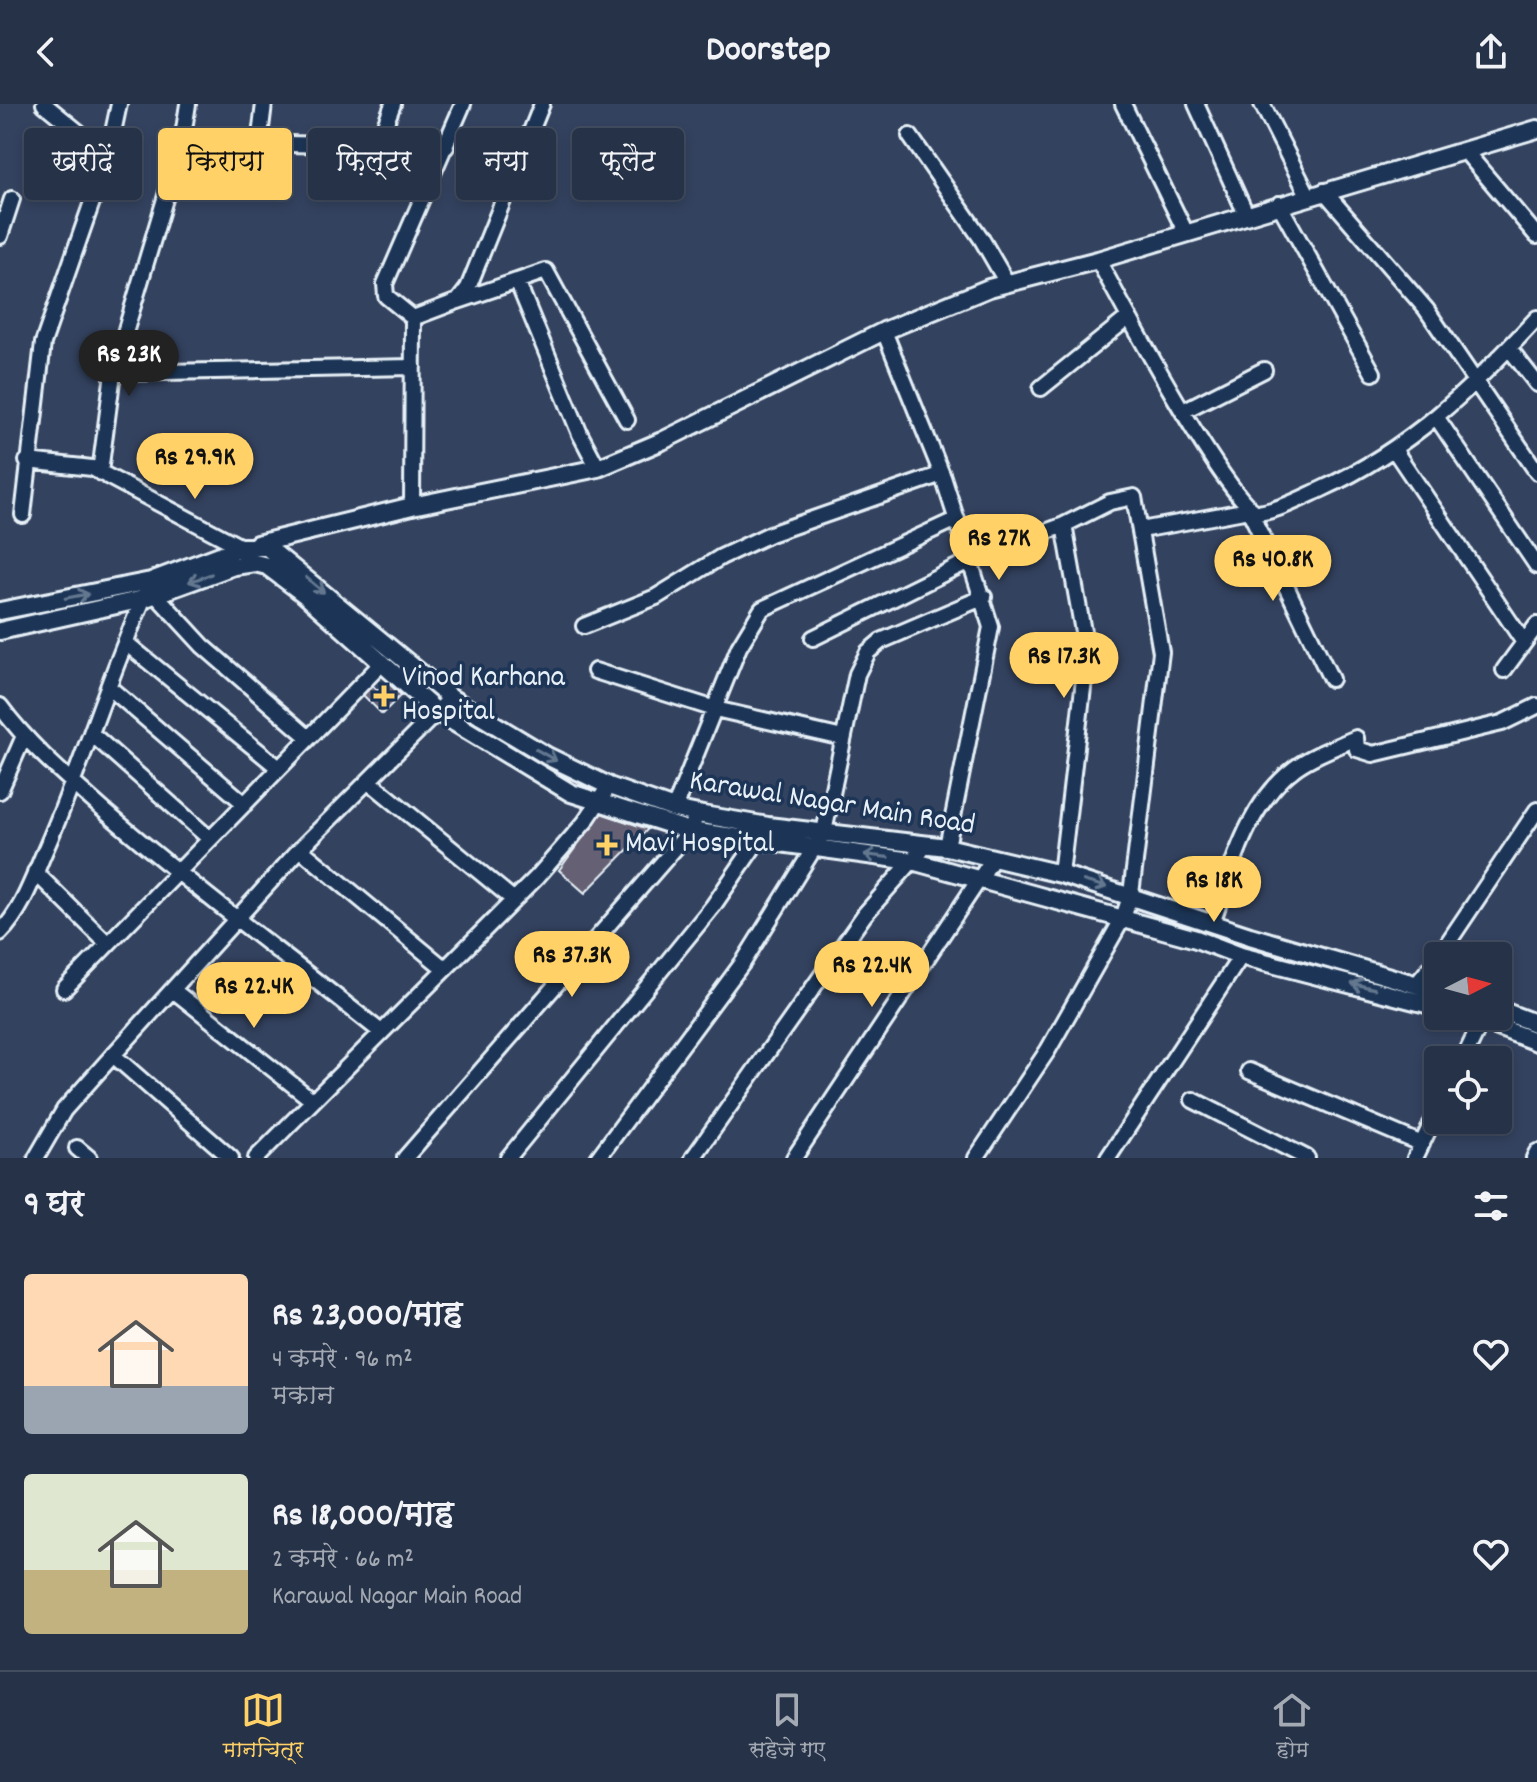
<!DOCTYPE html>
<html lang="hi">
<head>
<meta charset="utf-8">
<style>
	:root { --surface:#263247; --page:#323e52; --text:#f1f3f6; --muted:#a4aab4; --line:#424d60; --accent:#ffd166 }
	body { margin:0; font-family:Dekko,"Playpen Sans Deva",sans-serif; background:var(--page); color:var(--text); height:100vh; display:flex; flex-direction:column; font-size:30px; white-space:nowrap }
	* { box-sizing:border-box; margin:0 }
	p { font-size:26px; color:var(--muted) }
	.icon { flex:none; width:44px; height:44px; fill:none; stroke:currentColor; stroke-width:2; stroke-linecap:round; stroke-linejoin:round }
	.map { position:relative; height:1054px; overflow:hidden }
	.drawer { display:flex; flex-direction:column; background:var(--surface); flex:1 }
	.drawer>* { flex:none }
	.top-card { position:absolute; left:24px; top:24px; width:800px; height:72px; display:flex; gap:16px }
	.needle { width:52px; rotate:84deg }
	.controls { position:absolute; left:1424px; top:838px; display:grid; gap:16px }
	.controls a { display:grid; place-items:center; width:88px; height:88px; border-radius:8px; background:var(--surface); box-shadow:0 4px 12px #0003,0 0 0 2px var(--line); font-size:40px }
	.price { position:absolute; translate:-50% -68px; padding:0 18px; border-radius:28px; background:var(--accent); color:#111; font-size:26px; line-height:52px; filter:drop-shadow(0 2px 4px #0008) }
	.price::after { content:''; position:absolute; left:50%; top:48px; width:24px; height:18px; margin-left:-12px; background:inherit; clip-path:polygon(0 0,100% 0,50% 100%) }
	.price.on { background:#222; color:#fff }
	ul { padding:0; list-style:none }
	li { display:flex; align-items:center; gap:24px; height:200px; padding:0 24px }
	li span { display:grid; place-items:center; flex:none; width:224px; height:160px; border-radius:8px; color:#555 }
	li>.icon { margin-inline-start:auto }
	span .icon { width:96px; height:96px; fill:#fffc; stroke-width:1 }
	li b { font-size:34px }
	h2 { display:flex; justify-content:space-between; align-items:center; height:96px; padding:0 24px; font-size:34px }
	.tag { padding:0 28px; border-radius:8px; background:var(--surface); box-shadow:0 4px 12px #0003,0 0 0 2px var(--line); font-size:28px; line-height:72px }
	.tag.on { background:var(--accent); color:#111 }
	header { display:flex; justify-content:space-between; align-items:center; height:104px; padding:0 24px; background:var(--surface); font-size:36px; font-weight:800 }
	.tab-bar { display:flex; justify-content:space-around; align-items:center; height:112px; border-top:2px solid var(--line); background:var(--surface); font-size:22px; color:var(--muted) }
	.tab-bar a { display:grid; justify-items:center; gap:4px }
	.tab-bar .on { color:var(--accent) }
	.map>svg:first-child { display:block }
</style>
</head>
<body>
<header><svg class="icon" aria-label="back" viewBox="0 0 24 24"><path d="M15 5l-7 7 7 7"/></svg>Doorstep<svg class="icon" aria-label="share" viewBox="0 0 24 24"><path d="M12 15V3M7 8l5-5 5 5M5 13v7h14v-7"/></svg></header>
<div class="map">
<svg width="1537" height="1054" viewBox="0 0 1537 1054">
	<rect width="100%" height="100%" fill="#33425f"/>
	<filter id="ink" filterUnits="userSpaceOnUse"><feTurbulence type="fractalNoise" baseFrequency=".0125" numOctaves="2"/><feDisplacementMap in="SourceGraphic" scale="16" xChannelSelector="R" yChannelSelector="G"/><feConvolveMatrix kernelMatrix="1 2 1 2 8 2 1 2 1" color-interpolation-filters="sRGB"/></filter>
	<g filter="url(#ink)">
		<!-- building -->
		<path fill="#656073" stroke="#e8f1f8" stroke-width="2" d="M387,578L401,591L382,610L361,589L370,579L378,587Z
			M601,709L648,725L585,789L559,766Z"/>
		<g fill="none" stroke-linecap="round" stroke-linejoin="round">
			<!-- minor casing -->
			<g stroke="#e8f1f8" stroke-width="20">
				<path id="minor" d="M44,0L108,52
					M1123,0L1186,129
					M1196,0L1246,110
					M1262,0L1308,91
					M910,32L981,134L1007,179
					M182,38L446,43
					M259,40L264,0
					M377,42L393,0
					M1465,47L1537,132
					M1324,87L1426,205L1537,368
					M1279,100L1373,269
					M0,132L12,95
					M1098,156C1119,195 1228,400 1258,409C1280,406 1302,394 1322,385C1410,345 1472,284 1537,214
					M517,177L546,167L627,316
					M458,197L517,177L580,330L598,364
					M413,214L458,197L468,184L542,0
					M884,227L943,373L991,523L947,743
					M1509,244L1537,280
					M113,269L413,263
					M1041,284L1129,213
					M1185,306L1264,266
					M1437,314L1537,462
					M1395,347L1523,537
					M27,357L92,364L241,443L242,448
					M100,368L113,269L182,38L188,0
					M412,402L413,214L386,192L385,180L463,0
					M23,411L43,239L108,52L119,0
					M1141,426L1249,406L1331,575
					M156,491L203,542L309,634
					M584,522L656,493L721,453L770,430L942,370
					M813,534L971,456L1064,421L1110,398L1134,393L1161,548L1131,790L1123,814L1048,946L976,1054
					M126,539L279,664
					M1504,566L1537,521
					M595,567L715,605L843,634
					M110,584L245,700
					M0,602C30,643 70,676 108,710C196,786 290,855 381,928
					M92,630L210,735
					M370,678L514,796
					M0,687L24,632
					M674,705L739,543L762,505L957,415
					M300,745L445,865
					M35,768L108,840
					M1061,770L1087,550L1064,421
					M1212,819C1232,764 1246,701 1295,664C1312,651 1336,643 1356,634L1357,645L1373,650L1502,619L1537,602
					M0,829C23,806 34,771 47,742C83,659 109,571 146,489
					M1439,852L1537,706
					M1416,881L1438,854
					M64,885L383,558
					M173,886L312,996
					M113,951L231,1054
					M1463,956L1484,912
					M1249,967L1422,1040
					M1193,996L1307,1054
					M77,1044L89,1054
					M36,1054L64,1006L113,951L300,745L445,600
					M256,1054L537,773L585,718L609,682
					M405,1054L690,727L697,710
					M508,1054L713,802L763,729
					M598,1054L744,857L824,728L857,570L868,548L881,537L984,493
					M693,1054L865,810L927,740
					M794,1054L992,756
					M1108,1054L1241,852
					M1415,1054L1438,1006
					M1534,1054L1537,1048"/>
			</g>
			<!-- tertiary casing -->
			<g stroke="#e8f1f8" stroke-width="22">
				<path id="tertiary" d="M257,440L412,402L598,364L662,337L884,227L989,184L1098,156L1537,25
					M0,507L151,477L241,443H267L451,594L547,652L609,682L674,705L703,711L768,722L947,743L1061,770L1250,832L1438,887
					M0,527L143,495L234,462L255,459L267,462L304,490L437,608L571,689L690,727L912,757L1196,835L1241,852L1438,903
					M1498,905L1537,920
					M1469,912L1537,938"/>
			</g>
			<!-- minor -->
			<use href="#minor" stroke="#1d3557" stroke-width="14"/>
			<!-- tertiary -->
			<use href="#tertiary" stroke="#1d3557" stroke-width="16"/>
		</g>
		<!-- one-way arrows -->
		<defs><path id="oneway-shaft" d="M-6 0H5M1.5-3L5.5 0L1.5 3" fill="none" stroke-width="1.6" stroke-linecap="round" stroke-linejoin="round" transform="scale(2)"/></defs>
		<g stroke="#64778f">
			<use href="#oneway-shaft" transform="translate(200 474) rotate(160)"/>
			<use href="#oneway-shaft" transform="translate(315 481) rotate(40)"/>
			<use href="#oneway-shaft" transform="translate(77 492) rotate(-11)"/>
			<use href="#oneway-shaft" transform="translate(546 651) rotate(29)"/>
			<use href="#oneway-shaft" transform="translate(876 752) rotate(-173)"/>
			<use href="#oneway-shaft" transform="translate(1095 780) rotate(16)"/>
			<use href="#oneway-shaft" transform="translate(1363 882) rotate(-166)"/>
		</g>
	</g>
	<!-- markers -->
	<g fill="#ffd166" stroke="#1d3557" stroke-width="3">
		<path d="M380 580h8v8h8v8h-8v8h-8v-8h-8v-8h8z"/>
		<path d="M603 729h8v8h8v8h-8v8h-8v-8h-8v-8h8z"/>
	</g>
	<g text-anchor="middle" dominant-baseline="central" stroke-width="7" stroke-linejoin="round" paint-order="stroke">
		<!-- poi labels -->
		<g font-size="30" fill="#e8f1f8" stroke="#1d3557" text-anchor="start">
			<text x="402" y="575">Vinod Karhana<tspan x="402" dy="34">Hospital</tspan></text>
			<text x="625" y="741">Mavi Hospital</text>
		</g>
		<!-- street labels -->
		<g font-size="30" fill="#e8f1f8" stroke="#1d3557">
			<text transform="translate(832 701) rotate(9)">Karawal Nagar Main Road</text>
		</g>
	</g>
</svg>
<div class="controls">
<a><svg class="needle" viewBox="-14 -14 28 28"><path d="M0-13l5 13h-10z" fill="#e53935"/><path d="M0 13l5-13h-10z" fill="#a4aab4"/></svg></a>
<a><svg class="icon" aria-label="locate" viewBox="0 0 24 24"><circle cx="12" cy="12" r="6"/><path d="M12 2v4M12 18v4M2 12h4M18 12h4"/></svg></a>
</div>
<b class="price on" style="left:129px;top:294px">Rs 23K</b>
<b class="price" style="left:195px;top:397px">Rs 29.9K</b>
<b class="price" style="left:999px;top:478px">Rs 27K</b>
<b class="price" style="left:1273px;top:499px">Rs 40.8K</b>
<b class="price" style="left:1064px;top:596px">Rs 17.3K</b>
<b class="price" style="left:1214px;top:820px">Rs 18K</b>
<b class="price" style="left:572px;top:895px">Rs 37.3K</b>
<b class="price" style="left:872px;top:905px">Rs 22.4K</b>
<b class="price" style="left:254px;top:926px">Rs 22.4K</b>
<div class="top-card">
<a class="tag">खरीदें</a>
<a class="tag on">किराया</a>
<a class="tag">फ़िल्टर</a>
<a class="tag">नया</a>
<a class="tag">फ़्लैट</a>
</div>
</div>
<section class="drawer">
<h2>9 घर<svg class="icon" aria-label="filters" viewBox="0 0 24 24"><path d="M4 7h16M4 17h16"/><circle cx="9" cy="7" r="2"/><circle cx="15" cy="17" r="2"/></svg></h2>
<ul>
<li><span style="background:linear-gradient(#ffd9b3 70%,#9aa5b1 0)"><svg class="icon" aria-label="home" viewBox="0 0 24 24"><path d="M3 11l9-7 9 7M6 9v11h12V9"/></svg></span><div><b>Rs 23,000/माह</b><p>4 कमरे · 96 m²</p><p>मकान</p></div><svg class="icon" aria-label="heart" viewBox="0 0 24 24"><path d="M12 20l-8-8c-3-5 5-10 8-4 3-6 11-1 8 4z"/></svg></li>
<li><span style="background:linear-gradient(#dfe7d0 60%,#c2b280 0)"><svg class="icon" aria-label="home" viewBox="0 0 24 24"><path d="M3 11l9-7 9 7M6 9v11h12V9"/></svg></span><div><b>Rs 18,000/माह</b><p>2 कमरे · 66 m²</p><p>Karawal Nagar Main Road</p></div><svg class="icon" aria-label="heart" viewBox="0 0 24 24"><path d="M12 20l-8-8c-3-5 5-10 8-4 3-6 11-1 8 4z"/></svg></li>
</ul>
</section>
<nav class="tab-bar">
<a class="on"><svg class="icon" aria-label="map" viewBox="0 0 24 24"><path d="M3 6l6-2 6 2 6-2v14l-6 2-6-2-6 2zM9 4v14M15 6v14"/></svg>मानचित्र</a>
<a><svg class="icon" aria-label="saved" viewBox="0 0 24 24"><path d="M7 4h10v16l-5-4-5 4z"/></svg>सहेजे गए</a>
<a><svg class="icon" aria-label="home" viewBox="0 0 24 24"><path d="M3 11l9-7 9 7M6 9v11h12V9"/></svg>होम</a>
</nav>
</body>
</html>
